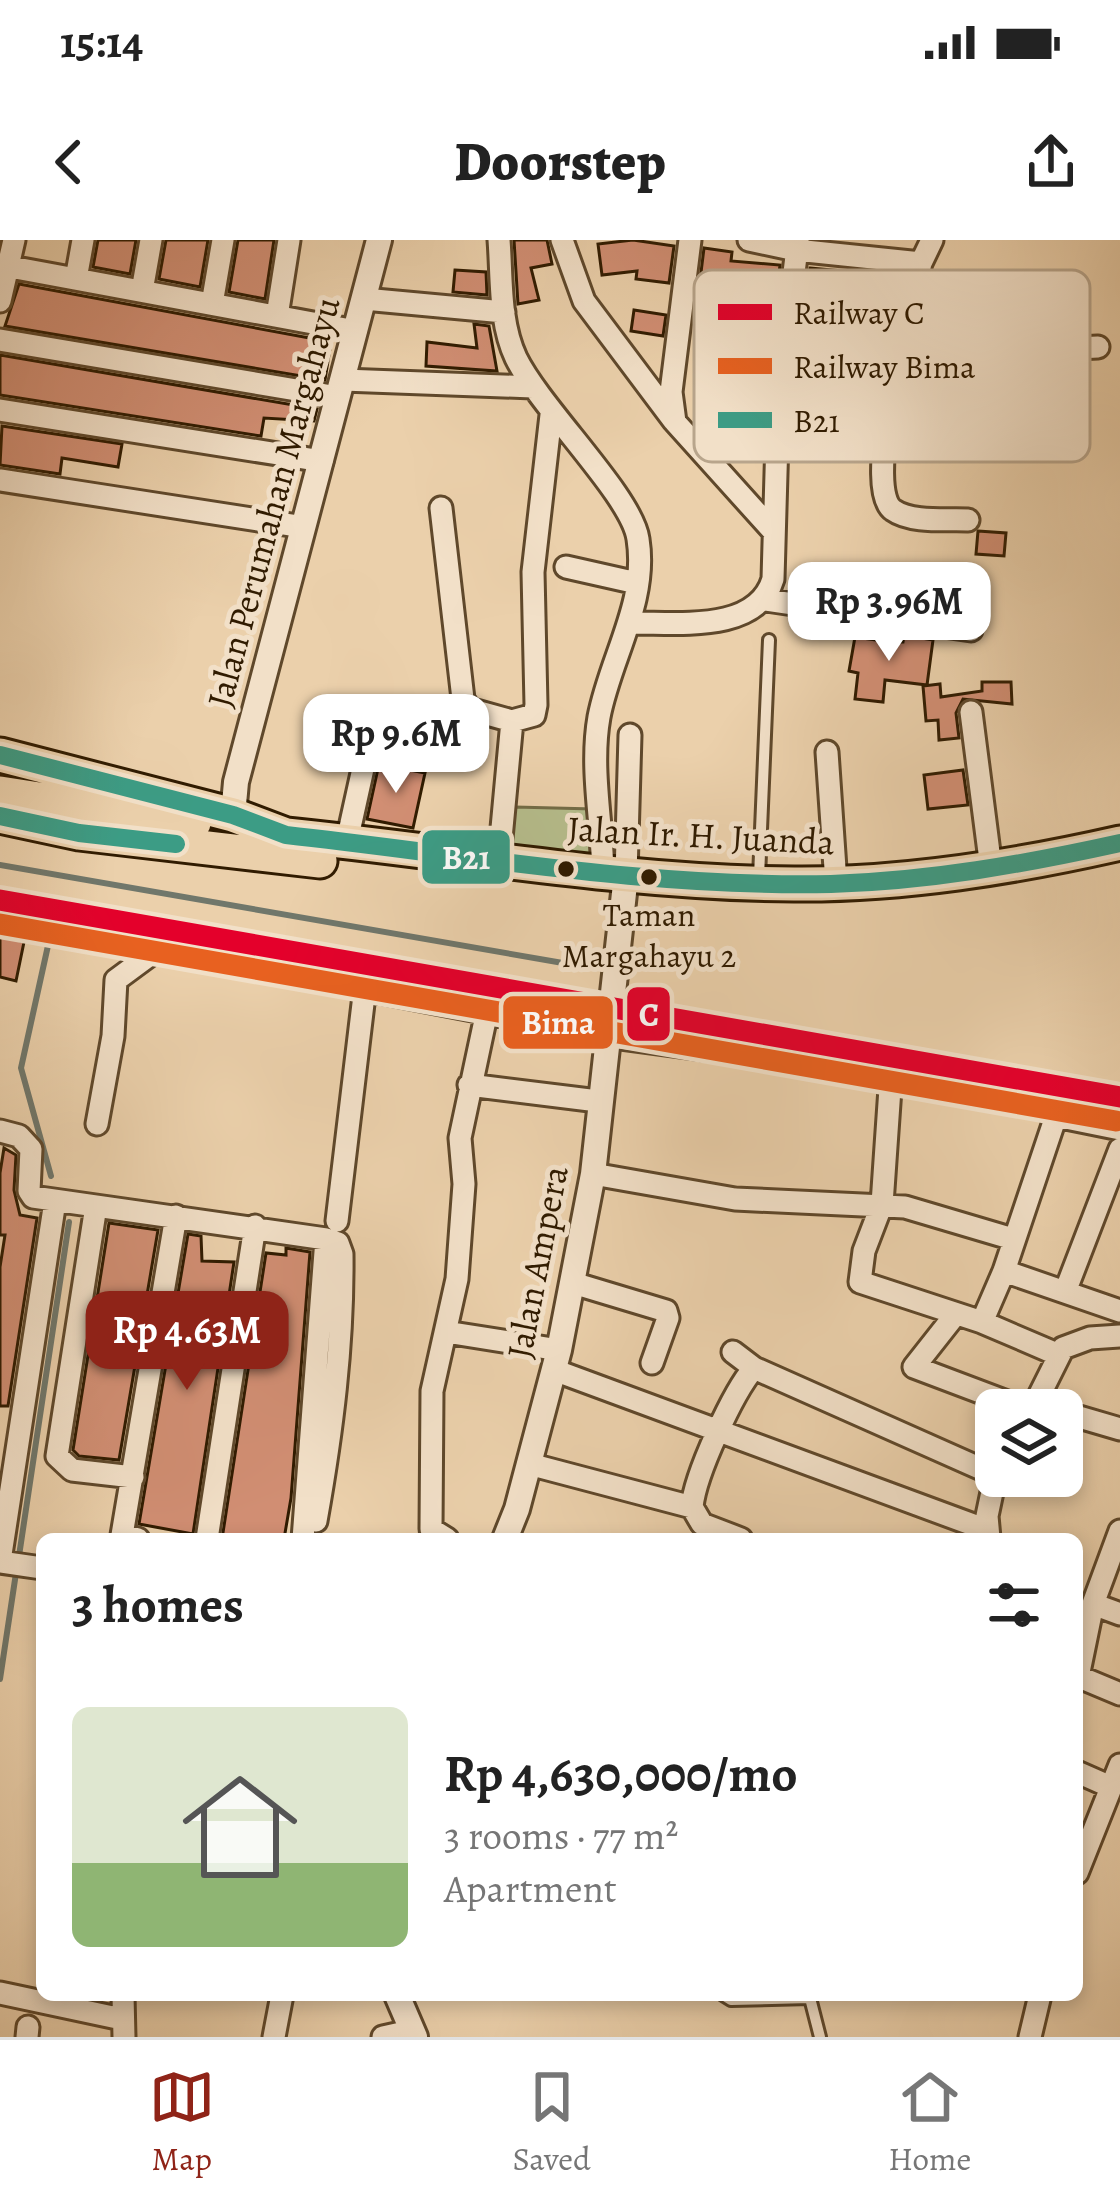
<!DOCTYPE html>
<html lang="en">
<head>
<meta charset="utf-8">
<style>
	:root { --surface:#fff; --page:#f6f6f6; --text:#222; --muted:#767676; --line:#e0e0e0; --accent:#8f2418 }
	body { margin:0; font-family:Alegreya,serif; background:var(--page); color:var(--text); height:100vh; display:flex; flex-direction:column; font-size:45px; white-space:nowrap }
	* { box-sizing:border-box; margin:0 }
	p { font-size:39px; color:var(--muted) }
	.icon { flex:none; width:66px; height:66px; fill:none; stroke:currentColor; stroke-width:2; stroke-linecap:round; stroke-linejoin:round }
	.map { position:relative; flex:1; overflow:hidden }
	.side { position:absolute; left:36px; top:1293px; width:1047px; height:468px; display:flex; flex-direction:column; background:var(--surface); border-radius:18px; box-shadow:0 6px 18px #0003 }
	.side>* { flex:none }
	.buttons { position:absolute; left:975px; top:1149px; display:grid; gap:24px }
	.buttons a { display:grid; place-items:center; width:108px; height:108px; border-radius:18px; background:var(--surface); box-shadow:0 6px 18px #0003; font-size:60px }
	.price { position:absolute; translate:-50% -102px; padding:0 27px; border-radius:24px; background:#fff; color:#222; font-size:39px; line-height:78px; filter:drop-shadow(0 3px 6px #0008) }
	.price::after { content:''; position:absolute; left:50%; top:72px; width:36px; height:27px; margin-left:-18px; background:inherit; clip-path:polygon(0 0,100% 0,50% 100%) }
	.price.current { background:var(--accent); color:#fff }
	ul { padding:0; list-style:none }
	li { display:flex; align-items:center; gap:36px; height:300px; padding:0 36px }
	li span { display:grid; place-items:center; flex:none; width:336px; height:240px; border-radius:18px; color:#555 }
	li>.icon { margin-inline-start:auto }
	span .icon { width:144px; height:144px; fill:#fffc; stroke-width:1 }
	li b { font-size:51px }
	h2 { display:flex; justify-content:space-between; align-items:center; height:144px; padding:0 36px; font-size:51px }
	.status { display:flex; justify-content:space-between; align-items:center; height:84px; padding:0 60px; background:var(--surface); direction:ltr }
	.status svg { height:33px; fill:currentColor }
	header { display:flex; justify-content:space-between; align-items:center; height:156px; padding:0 36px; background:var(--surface); font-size:54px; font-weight:800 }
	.menu { display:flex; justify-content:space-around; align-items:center; height:168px; border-top:3px solid var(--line); background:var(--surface); font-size:33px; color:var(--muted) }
	.menu a { display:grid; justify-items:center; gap:6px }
	.menu .current { color:var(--accent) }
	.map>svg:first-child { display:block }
</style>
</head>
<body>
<div class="status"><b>15:14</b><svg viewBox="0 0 49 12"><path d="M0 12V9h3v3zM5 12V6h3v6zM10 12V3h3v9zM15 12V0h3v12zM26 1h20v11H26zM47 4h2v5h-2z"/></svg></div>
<header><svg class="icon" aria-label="back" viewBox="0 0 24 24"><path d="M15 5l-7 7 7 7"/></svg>Doorstep<svg class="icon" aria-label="share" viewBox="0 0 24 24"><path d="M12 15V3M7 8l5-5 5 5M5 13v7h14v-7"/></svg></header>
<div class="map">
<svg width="1120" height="1797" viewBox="0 0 1120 1797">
	<rect width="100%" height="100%" fill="#ebd0ab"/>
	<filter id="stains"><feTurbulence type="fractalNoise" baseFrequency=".00167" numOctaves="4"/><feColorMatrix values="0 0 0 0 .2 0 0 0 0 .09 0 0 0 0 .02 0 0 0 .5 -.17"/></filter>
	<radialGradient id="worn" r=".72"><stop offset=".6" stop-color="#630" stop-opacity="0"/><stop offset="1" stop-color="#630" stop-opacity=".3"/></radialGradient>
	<!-- green -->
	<path fill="#b5bc8b" stroke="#726c46" stroke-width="3" d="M515,567L593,569L594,623L511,608Z"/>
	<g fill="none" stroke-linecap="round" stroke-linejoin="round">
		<!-- stream -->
		<path stroke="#70776b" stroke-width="6" d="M0,625L586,727
			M51,936L21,828L51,692
			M19,1316L69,982
			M0,1439L16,1333"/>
	</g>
	<!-- building -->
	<path fill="#d18e73" stroke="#301b00" stroke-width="3" d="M98,0H136L130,34L93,27Z
		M166,0H208L200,47L159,39Z
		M238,0H274L265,59L229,52Z
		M514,0H547L552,24L531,28L539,60L518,64Z
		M633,0L674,6L669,43L636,39L637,31L602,35L598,4Z
		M704,8L732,12L731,21L780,25L775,67L738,64L736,85L695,81Z
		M810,28L866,33L863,66L806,60Z
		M455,30L486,32L487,55L453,52Z
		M19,44L331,102L325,140L5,86Z
		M634,70L666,75L663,96L631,91Z
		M474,84L489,86L497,131L426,126L427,102L477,108Z
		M0,115L317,169L314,181L264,178L261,196L0,155Z
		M2,186L122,204L118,227L62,218L60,234L0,225Z
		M978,291L1006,293L1004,316L976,314Z
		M904,395L933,400L927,445L885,440L883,462L855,459L858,433L849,431L855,397L890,402H903Z
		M982,442H1011L1012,464L963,459L956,473L959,498L939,500L938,480L926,481L923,446L940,444L941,457L982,451Z
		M379,524L425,533L413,588L367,579Z
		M963,530L968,565L928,569L924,535Z
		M0,694L24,702L16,741L0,737Z
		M4,908L16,915L14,950L20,975L37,978L8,1166H0V1027L5,995H0V933Z
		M109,983L158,990L119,1220L79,1216L73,1210Z
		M188,994L201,996L202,1021L234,1022L193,1294L139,1284Z
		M286,1008L310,1012L291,1258L284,1299H222L266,1013L286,1015Z"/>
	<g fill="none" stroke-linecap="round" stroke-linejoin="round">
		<!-- service casing -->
		<g stroke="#5f482b" stroke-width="16">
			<path id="service" d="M759,637L769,400
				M723,1755L731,1760L810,1758L820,1797"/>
		</g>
		<!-- minor casing -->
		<g stroke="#5f482b" stroke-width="27">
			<path id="minor" d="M499,0C502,38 499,82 516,118C541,169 632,256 638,299C648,362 610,418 599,477C590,528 602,582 603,633
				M562,0L584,61L674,181
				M690,0L671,152L675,182L774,292
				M749,0L796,10L921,23
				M932,0L921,23C912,61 861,248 893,270C911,283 947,279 968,280
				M0,25L356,91
				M76,39L83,0
				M142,51L151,0
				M364,59L504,72
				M0,61L14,0
				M212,64L223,0
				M277,76L289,0
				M906,87L1015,111L1098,107
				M0,100L338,157
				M343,140L533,147
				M778,163L887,183L993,187L1004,178L1015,111L1038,66
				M0,170L322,221
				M0,240L304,287
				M441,268L463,459L469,469L512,481L499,620
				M566,327L637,343
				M766,360L971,390
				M629,383C676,382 757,394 773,339L778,163L798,0
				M971,472L991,628
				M512,481L534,475L536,465L533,332L551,175
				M827,512L836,643
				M347,601L366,515
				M626,635L630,495
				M891,834L882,964L864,1011L860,1042L982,1082L1059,1115
				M469,845L598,861
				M97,884L113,796L116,740L158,709L606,796L1003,849L1033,858L1056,876L1120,889
				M0,891L19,896L31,909L29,951L33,957L326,999L303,1299
				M593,934L735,959L905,967L1013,999
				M96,966L57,1216L72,1230L133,1237
				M337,981L365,747
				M1004,1031L1120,1071
				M573,1043L666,1071L668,1078L652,1123
				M1065,1052L1120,909
				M955,1075L914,1127L1028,1170
				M982,1082L1004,1031L1056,876
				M446,1092L559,1110
				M733,1112L754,1128L995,1235
				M554,1130L987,1290
				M1032,1170L1063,1108L1090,1098L1120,1096
				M1062,1172L1120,1189
				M529,1224L692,1267
				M316,1281C332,1191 343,1105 342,1014L338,1003L326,999
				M989,1298L987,1276L996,1233
				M138,1299L122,1295L176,976
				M207,1299L255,986
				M447,1299L431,1289L432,1151L457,1039L464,944L460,898L487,771
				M741,1299L702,1284L692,1267C695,1235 733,1152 754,1128
				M0,1321L55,961
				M0,1322L42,1328
				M1093,1364L1120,1374
				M1077,1436L1120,1454
				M1078,1437L1093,1364L1120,1291
				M1077,1532L1111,1547
				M1077,1633L1120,1525
				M0,1753L122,1779
				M123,1755L124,1797
				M27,1797L28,1787
				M274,1797L282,1755
				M383,1797L410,1791
				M1030,1797L1040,1755"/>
		</g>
		<!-- tertiary casing -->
		<g stroke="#5f482b" stroke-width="30">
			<path id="tertiary" d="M233,575L236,542L379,0
				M505,1299L517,1269L559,1110L593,934L626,635
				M397,1755L415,1797"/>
		</g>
		<!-- trunk casing -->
		<g stroke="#301b00" stroke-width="39">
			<path id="trunk" d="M0,515L233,575L286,595C455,612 624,643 794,644C904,645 1014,627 1120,603
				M0,553L194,583
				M0,576L79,593L320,621"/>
		</g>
		<!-- service -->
		<use href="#service" stroke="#f2e0c8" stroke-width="10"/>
		<!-- minor -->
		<use href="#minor" stroke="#f2e0c8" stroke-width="21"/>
		<!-- tertiary -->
		<use href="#tertiary" stroke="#f2e0c8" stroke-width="24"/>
		<!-- trunk -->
		<use href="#trunk" stroke="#ebd0ab" stroke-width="33"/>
		<!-- bus-1 casing -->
		<g stroke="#f2e0c8" stroke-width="27">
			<path id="bus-1" d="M0,515L233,575L286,595C467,615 649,648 831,644C929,641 1025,624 1120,603
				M0,576L79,593L176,604"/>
		</g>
		<!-- bus-1 -->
		<use href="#bus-1" stroke="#3c9c85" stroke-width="18"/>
		<!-- rail-1 casing -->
		<g stroke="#f2e0c8" stroke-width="30">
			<path id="rail-1" d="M0,660L1120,857"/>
		</g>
		<!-- rail-2 casing -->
		<g stroke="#f2e0c8" stroke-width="30">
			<path id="rail-2" d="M0,684L1116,881"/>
		</g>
		<!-- rail-1 -->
		<use href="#rail-1" stroke="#e4002b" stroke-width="21"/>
		<!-- rail-2 -->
		<use href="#rail-2" stroke="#e86120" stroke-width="21"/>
	</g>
	<!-- markers -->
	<g fill="#301b00" stroke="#f2e0c8" stroke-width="4.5">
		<circle cx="566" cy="629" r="10"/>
		<circle cx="649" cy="637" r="10"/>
	</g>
	<g text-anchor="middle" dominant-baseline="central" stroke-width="10" stroke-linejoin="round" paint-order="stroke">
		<!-- bus labels -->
		<g font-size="33" fill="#301b00" stroke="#f2e0c8">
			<text x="649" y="674">Taman<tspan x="649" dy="41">Margahayu 2</tspan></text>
		</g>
		<!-- street labels -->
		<g font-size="36" fill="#301b00" stroke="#f2e0c8">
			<text transform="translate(273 262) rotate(-75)">Jalan Perumahan Margahayu</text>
			<text transform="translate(701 595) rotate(3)">Jalan Ir. H. Juanda</text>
			<text transform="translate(537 1022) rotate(-79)">Jalan Ampera</text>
		</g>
	</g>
	<!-- legend -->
	<rect x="694" y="30" width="396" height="192" rx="18" fill="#f2e0c8" stroke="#b8a58c" stroke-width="3"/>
	<rect x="718" y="64" width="54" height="16" fill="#e4002b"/>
	<rect x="718" y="118" width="54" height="16" fill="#e86120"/>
	<rect x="718" y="172" width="54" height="16" fill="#3c9c85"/>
	<g font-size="33" fill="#301b00">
		<text x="793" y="84">Railway C</text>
		<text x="793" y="138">Railway Bima</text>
		<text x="793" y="192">B21</text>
	</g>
	<g stroke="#f2e0c8" stroke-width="4.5">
		<rect x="420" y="588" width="92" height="58" rx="12" fill="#3c9c85"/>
		<rect x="625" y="745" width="47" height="58" rx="12" fill="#e4002b"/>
		<rect x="501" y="754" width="114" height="57" rx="12" fill="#e86120"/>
	</g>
	<g font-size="33" text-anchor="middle" font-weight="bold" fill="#fff">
		<text x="466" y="629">B21</text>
		<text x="649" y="786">C</text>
		<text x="558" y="794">Bima</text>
	</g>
	<rect width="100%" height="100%" filter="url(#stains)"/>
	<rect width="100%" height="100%" fill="url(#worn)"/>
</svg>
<div class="buttons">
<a><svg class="icon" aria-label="layers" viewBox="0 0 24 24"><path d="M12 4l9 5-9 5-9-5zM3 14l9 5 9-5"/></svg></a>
</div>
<b class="price" style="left:889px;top:424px">Rp 3.96M</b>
<b class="price" style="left:396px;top:556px">Rp 9.6M</b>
<b class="price current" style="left:187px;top:1153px">Rp 4.63M</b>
<section class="side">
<h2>3 homes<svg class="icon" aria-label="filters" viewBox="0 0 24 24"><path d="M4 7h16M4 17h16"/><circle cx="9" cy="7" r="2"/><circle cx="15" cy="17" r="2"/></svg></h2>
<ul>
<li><span style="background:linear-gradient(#dfe7d0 65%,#8fb573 0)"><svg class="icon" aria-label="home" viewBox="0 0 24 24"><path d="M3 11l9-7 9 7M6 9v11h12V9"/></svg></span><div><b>Rp 4,630,000/mo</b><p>3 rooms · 77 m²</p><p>Apartment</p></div></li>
</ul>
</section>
</div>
<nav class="menu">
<a class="current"><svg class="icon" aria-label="map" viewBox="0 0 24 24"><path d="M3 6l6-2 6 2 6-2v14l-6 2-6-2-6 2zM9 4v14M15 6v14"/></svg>Map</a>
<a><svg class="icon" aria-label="saved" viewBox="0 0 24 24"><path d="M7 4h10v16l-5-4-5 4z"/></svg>Saved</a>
<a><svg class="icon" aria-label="home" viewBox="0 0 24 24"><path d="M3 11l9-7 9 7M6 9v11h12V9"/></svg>Home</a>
</nav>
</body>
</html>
